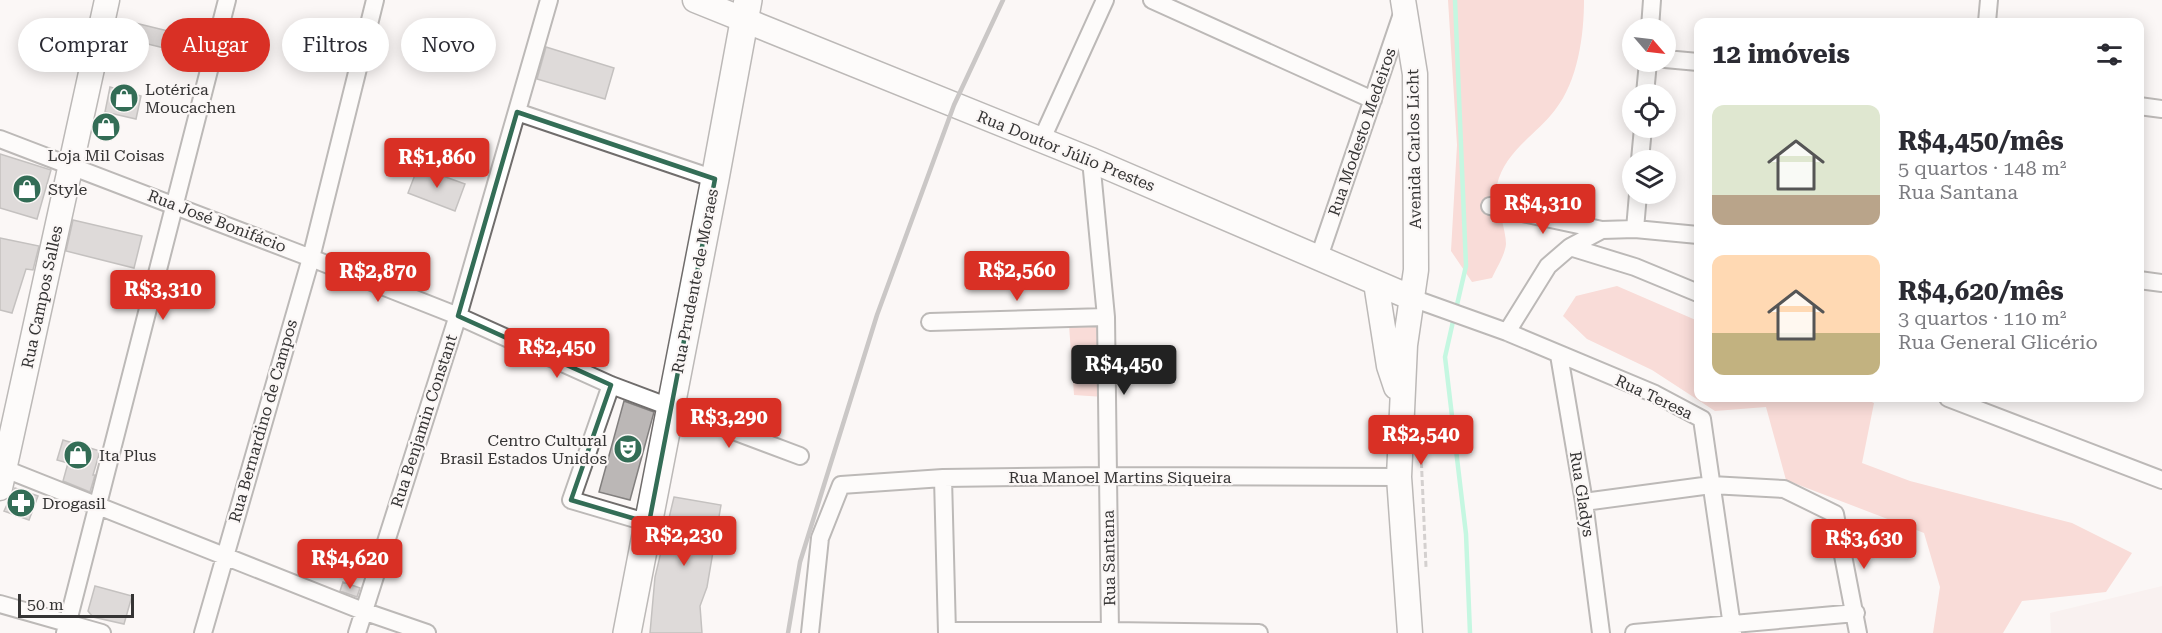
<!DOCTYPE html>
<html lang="pt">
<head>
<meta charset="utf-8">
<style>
	:root { --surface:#fff; --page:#f7f7f7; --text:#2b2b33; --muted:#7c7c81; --accent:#d93025 }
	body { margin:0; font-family:"Roboto Serif",serif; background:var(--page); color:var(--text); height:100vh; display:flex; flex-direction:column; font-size:22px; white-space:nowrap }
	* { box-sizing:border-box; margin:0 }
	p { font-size:20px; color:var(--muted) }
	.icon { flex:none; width:33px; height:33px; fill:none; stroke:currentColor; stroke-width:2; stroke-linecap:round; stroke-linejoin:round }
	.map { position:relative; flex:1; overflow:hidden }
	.side { position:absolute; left:1694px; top:18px; width:450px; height:384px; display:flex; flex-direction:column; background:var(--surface); border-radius:12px; box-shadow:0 3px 15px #0003 }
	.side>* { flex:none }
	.guide { position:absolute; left:18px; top:18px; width:570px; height:54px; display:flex; gap:12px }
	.needle { width:39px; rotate:118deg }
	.fabs { position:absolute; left:1622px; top:18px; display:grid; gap:12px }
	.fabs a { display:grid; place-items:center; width:54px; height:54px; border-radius:50%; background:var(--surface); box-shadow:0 3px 15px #0003; font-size:30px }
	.scale { position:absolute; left:18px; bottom:15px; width:116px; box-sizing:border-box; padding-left:6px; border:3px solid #353434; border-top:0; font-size:16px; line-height:21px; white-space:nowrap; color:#353434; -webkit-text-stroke:4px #fbf7f6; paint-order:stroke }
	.price { position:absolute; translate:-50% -51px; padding:0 14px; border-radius:6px; background:var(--accent); color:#fff; font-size:20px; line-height:39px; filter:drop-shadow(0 2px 3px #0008) }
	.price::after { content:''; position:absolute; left:50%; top:36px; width:18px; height:14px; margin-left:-9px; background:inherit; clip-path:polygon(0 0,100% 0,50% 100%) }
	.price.on { background:#222; color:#fff }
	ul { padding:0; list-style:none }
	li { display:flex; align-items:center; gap:18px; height:150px; padding:0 18px }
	li span { display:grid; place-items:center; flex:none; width:168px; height:120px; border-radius:12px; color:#555 }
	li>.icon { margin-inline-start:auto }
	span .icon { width:72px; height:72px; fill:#fffc; stroke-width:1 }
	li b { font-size:26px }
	h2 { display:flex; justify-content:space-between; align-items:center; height:72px; padding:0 18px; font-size:26px }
	.pill { padding:0 21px; border-radius:27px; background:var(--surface); box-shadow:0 3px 15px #0003; font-size:21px; line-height:54px }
	.pill.on { background:var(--accent); color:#fff }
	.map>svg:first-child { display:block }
</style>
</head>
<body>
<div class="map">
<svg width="2162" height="633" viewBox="0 0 2162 633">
	<rect width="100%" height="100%" fill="#fbf7f6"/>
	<!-- built -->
	<path fill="#f7e9e8" d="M2162,586V633H2051L2050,613Z"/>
	<!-- green -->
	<path fill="#f5bab3" d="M1448,0H1584C1584,35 1578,81 1555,110C1536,135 1504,152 1497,185C1494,199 1506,228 1506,244C1505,255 1496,269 1492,278L1472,282L1451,251L1457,145Z
		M1617,286L1698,321V398H1863L1874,403L1862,463L1910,481L2072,523L2132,553L2106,592L2022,601L2003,633H1933L1940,587L1924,533L1786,480L1766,407L1715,411L1652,370L1587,339L1563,316L1576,296Z
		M1103,323L1104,397L1074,395L1069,325Z"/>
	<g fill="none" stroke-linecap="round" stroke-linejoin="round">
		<!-- stream -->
		<path stroke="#84f7c8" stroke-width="4.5" d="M1455,0L1466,266L1456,309
			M1454,317L1445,357L1466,534L1470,633"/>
	</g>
	<!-- building -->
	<path fill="#bbb7b6" stroke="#827f7e" stroke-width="1.5" d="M127,21L201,39L197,56L123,38Z
		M546,47L614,68L605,99L537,79Z
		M110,87L141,96L136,119L105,112Z
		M0,154L51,170L37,219L0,208Z
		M418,167L465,184L455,211L408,193Z
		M73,220L142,236L134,268L66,251Z
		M0,238L39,246L33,270L26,269L12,313L0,310Z
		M624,401L654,412L630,500L599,492Z
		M63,440L100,451L93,475H95L90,492L63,481L68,463L57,460Z
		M15,488L38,496L29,520L4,511Z
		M674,497L721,505L707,587L700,606L702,633H650L655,577Z
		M343,582L360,588L357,597L340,591Z
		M95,586L132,596L124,624L93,617L88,611Z"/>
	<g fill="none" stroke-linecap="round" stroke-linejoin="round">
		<!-- street casing -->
		<g stroke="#706d6c" stroke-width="20">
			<path id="street" d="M1152,0L1373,100
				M1987,22L1989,0
				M1650,28L1652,0
				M1665,59L1698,62
				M1645,94L1648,62
				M2139,106L2162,109
				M517,112L715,179
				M0,139L311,258L458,316L611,385L800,456
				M1041,141L1105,0
				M1091,160L1106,317L1110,633
				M1640,160L1643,128
				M1490,206L1602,230
				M1635,229L1638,194
				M1570,247L1602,230L1635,229L1698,235
				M1319,257L1403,11
				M2139,280L2162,283
				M1412,298L1507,332L1655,394L1702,419L1733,633
				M930,322L1106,317
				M1507,332L1548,266L1570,247L1635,267L1698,293
				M1559,355L1584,502L1601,633
				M611,385L571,500L649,523
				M1948,398L2162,480
				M0,467L363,611L427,633
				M943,478L947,633
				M1584,502L1711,485L1784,489L1835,514L1858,633
				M0,604L102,633
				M948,631H1110L1259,633
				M65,633L227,0
				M203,633L311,258L375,0
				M357,633L460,309L549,0
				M810,633L820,538L841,485L943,478L1108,476L1399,477
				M1634,633L1856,613"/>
		</g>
		<!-- secondary casing -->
		<g stroke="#706d6c" stroke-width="27">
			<path id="secondary" d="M695,0L1091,160L1412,298
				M1403,0L1415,74L1416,270L1405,345L1399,477L1410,633
				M1376,283L1389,366L1396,387
				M0,488L107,0"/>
		</g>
		<!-- primary casing -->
		<g stroke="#706d6c" stroke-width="30">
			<path id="primary" d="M627,633L715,179L748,0"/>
		</g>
		<!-- path -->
		<path stroke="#a4a1a0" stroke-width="3" stroke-dasharray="6 3" stroke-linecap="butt" d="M1421,453L1426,567"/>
		<!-- street -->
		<use href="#street" stroke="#fff" stroke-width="16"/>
		<!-- secondary -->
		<use href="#secondary" stroke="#fff" stroke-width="24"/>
		<!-- primary -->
		<use href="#primary" stroke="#fff" stroke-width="27"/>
		<!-- rail -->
		<path stroke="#8f8c8c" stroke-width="4.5" d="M788,633L800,562L877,315L954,105L1003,0"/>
	</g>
	<!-- marked area -->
	<path d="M0 0H2162V633H0ZM517,112L715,179L649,523L571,500L611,385L458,316Z" fill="#fbf7f6" fill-opacity=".55" fill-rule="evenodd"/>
	<path fill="none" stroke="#336d56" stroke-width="4.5" stroke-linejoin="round" d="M517,112L715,179L649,523L571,500L611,385L458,316Z"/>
	<!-- icons -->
	<defs>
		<g id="shop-disc" transform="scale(1.5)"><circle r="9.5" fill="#336d56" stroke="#fbf7f6"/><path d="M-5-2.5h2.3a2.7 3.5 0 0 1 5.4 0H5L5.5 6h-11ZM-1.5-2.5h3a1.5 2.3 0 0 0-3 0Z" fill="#fff"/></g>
		<g id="theatre-disc" transform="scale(1.5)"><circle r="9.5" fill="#336d56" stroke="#fbf7f6"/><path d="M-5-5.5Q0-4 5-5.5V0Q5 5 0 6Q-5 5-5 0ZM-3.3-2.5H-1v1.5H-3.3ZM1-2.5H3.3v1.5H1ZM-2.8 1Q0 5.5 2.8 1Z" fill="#fff"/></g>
		<g id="pharmacy-disc" transform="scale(1.5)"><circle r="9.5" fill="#336d56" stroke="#fbf7f6"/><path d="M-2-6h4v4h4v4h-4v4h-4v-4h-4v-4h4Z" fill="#fff"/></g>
	</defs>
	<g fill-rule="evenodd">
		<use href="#shop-disc" x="124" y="98"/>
		<use href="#shop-disc" x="106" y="127"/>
		<use href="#shop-disc" x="27" y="189"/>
		<use href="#theatre-disc" x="628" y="449"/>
		<use href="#shop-disc" x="78" y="455"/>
		<use href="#pharmacy-disc" x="21" y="503"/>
	</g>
	<g text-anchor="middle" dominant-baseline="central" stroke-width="4.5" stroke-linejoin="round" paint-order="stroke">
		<!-- poi labels -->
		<g font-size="16" fill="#353434" stroke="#fbf7f6" text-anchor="start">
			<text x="145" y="89">Lotérica<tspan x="145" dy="18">Moucachen</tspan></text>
			<text x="106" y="155" text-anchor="middle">Loja Mil Coisas</text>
			<text x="48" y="189">Style</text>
			<text x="607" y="440" text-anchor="end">Centro Cultural<tspan x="607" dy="18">Brasil Estados Unidos</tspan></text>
			<text x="99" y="455">Ita Plus</text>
			<text x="42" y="503">Drogasil</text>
		</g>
		<!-- street labels -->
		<g font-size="16" fill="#353434" stroke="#fbf7f6">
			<text transform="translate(1362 132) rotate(-71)">Rua Modesto Medeiros</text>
			<text transform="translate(1414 149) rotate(-91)">Avenida Carlos Licht</text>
			<text transform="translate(1066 151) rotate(22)">Rua Doutor Júlio Prestes</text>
			<text transform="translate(217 221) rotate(21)">Rua José Bonifácio</text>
			<text transform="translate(695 281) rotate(-79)">Rua Prudente de Moraes</text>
			<text transform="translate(42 297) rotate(-78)">Rua Campos Salles</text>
			<text transform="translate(1654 397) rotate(25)">Rua Teresa</text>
			<text transform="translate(263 421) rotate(-74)">Rua Bernardino de Campos</text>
			<text transform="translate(424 421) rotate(-72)">Rua Benjamin Constant</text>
			<text x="1120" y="477">Rua Manoel Martins Siqueira</text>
			<text transform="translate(1582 494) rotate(81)">Rua Gladys</text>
			<text transform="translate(1109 558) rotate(-91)">Rua Santana</text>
		</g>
	</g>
</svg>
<div class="fabs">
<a><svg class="needle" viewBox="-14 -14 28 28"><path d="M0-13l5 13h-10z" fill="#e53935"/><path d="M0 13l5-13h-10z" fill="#7c7c81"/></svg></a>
<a><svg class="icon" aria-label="locate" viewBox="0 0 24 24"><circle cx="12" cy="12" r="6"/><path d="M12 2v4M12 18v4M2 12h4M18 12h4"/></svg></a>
<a><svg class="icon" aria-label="layers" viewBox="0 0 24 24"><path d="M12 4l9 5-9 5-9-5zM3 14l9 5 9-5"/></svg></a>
</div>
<div class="scale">50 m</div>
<b class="price" style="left:437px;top:189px">R$1,860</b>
<b class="price" style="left:1543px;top:235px">R$4,310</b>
<b class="price" style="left:1017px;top:302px">R$2,560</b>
<b class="price" style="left:378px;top:303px">R$2,870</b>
<b class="price" style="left:163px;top:321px">R$3,310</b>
<b class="price" style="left:557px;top:379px">R$2,450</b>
<b class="price on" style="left:1124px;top:396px">R$4,450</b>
<b class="price" style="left:729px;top:449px">R$3,290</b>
<b class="price" style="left:1421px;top:466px">R$2,540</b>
<b class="price" style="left:684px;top:567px">R$2,230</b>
<b class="price" style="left:1864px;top:570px">R$3,630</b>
<b class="price" style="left:350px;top:590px">R$4,620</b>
<div class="guide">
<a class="pill">Comprar</a>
<a class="pill on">Alugar</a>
<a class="pill">Filtros</a>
<a class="pill">Novo</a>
</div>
<section class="side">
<h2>12 imóveis<svg class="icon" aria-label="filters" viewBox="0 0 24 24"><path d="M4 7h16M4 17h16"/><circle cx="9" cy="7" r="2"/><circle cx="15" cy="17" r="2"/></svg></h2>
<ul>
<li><span style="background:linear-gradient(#dfe7d0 75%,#b9a48a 0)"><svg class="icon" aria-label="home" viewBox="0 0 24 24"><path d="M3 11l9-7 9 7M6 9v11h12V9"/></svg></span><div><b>R$4,450/mês</b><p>5 quartos · 148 m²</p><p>Rua Santana</p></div></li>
<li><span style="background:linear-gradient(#ffd9b3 65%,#c2b280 0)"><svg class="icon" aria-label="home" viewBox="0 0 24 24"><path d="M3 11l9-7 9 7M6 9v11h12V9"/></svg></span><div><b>R$4,620/mês</b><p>3 quartos · 110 m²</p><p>Rua General Glicério</p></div></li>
</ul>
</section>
</div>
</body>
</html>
